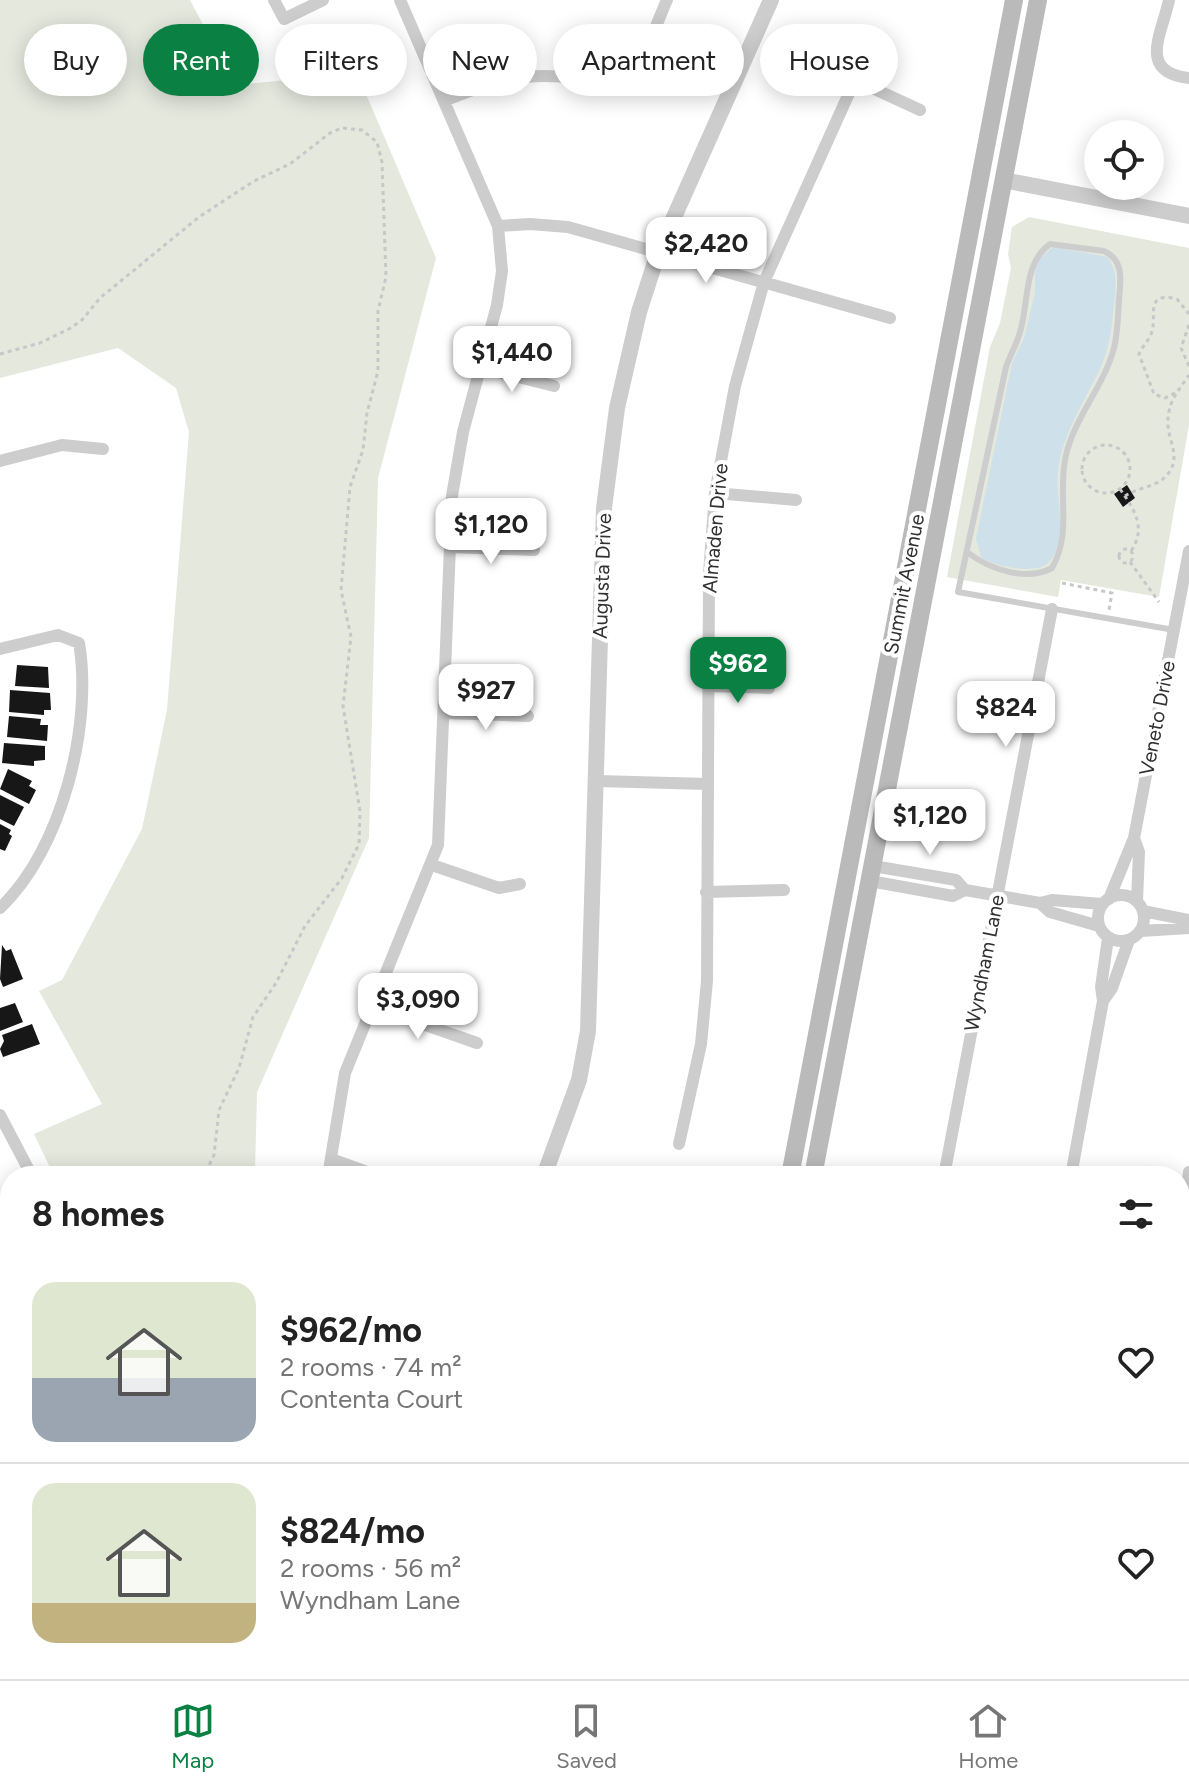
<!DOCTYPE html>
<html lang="en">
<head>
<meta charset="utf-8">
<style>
	:root { --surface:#fff; --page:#f2f2f2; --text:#222; --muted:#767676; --line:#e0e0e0; --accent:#0b8043 }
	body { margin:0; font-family:Figtree,sans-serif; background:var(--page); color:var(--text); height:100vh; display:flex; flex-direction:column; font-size:30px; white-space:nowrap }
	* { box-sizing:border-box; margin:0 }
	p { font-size:26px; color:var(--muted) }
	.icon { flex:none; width:44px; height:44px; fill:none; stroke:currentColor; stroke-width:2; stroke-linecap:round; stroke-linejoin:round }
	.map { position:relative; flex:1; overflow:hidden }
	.details { position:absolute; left:0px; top:1166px; width:1190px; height:514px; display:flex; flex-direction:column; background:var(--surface); border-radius:32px 32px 0 0; box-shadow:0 4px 20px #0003 }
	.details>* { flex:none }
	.hud { position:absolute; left:24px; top:24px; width:1142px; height:72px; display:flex; gap:16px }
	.buttons { position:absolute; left:1084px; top:120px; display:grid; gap:16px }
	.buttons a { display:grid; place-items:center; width:80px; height:80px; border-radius:50%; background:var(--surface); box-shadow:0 4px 20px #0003; font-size:40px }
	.price { position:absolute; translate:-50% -68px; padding:0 18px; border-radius:16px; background:#fff; color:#222; font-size:26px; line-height:52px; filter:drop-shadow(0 2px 4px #0008) }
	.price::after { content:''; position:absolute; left:50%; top:48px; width:24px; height:18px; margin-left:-12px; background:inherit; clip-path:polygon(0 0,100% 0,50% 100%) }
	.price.current { background:var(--accent); color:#fff }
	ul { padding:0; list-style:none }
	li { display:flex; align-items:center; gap:24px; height:200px; padding:0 32px }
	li+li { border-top:2px solid var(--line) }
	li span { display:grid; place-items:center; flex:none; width:224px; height:160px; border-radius:24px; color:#555 }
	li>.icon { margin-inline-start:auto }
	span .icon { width:96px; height:96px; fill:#fffc; stroke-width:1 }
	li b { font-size:34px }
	h2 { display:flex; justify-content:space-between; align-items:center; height:96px; padding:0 32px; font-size:34px }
	.tag { padding:0 28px; border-radius:36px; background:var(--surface); box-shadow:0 4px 20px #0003; font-size:28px; line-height:72px }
	.tag.current { background:var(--accent); color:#fff }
	.menu { display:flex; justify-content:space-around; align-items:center; height:112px; border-top:2px solid var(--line); background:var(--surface); font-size:22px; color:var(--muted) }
	.menu a { display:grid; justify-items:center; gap:4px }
	.menu .current { color:var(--accent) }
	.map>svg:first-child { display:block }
</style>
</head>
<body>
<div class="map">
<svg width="1189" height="1679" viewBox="0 0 1189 1679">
	<rect width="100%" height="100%" fill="#fff"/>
	<!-- green -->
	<path fill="#e4e8dd" d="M0,0H190L235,85L357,73L436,258L378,478L369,838L257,1092L255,1171L250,1176H54L34,1134L102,1104L39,991L62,980L142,829L167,710L189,432L176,388L118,348L0,378Z
		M1029,217L1189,248V425L1159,597L1061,580L1058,597L947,577L990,347L1000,323L1011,268L1008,254L1012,227Z
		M1015,1670H1122L1120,1679H1014Z"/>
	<!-- water -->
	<path fill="#cee0e9" d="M1053,247L1108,257C1118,273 1116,286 1114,304C1112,325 1110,345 1102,364C1087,398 1062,433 1058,471C1055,499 1069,535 1050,561C1038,576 996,567 981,557L976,539L1012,363L1024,338L1035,293V271L1039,259Z"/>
	<!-- building -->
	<path fill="#171717" d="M1127,485L1135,498L1123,507L1114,494Z
		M17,665L48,667L49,688L15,686Z
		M10,690L50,693L51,710H44V715L9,712Z
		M9,716L41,719L40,725H48L47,741L7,737Z
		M4,743L45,746V760L34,761V766L2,763Z
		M8,769L32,781L29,786L36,790L29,804L0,789Z
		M0,795L24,807L14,826L0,819Z
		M0,824L11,830L9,834L12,836L5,851L0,849Z
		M2,945L6,951L11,949L23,979L3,987L0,979Z
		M15,1003L23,1022L0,1031V1008Z
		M32,1024L40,1044L3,1057L0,1049L4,1041L2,1035Z
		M0,1266H10V1288H0Z
		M0,1323L10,1324V1345L0,1344Z
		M0,1358L9,1359L7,1375L0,1374Z
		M0,1379L10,1380V1395H6L5,1401L0,1400Z"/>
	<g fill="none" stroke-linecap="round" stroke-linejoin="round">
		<!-- path -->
		<path stroke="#c7c7c7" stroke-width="3" stroke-dasharray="4 4" stroke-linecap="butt" d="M1189,325L1181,348L1189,366
			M0,354L40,343L69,329L82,320L100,298L199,217L254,181L290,164L330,133L342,128L362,130L377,142L382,162L386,277L378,311V371L367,413L363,450L350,487L341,590L351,637L343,706L360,811L359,844L342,878L305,926L276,983L253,1017L239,1068L219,1110L214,1155L204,1176
			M1175,393L1165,398L1154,394L1139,354C1142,346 1150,340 1152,331C1157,316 1144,291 1177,299L1189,314
			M1082 469a24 24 0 1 1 48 0a24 24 0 1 1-48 0Z
			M1120,489C1134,509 1147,528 1131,551
			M1125,496C1137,488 1154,487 1164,478C1185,458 1166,441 1168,419C1169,400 1179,390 1189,375
			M1119 556a7 7 0 1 1 14 0a7 7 0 1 1-14 0Z
			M1130,562L1159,602
			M1062,583L1112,593L1109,610
			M0,1304H10"/>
		<!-- service -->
		<path stroke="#cdcdcd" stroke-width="6" d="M967,552C989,569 1026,582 1052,568C1072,533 1058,498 1065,460C1072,420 1104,387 1114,348C1118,332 1118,315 1119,299C1121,280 1124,260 1104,251L1050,244C1023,263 1029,303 1020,332C1017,344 1010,355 1006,367L958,592L1174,630
			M902,1670L948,1679"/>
		<!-- minor -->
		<path stroke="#cdcdcd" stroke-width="12" d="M274,0L284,19L323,0
			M1169,0C1162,34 1137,72 1189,78
			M444,101C492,82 521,71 574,78C588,79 608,92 622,85C639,77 658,19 667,0
			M498,226L530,224L568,227L890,318
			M479,367L554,386
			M0,461L62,445L103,449
			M715,493L796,500
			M450,547L534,550
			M0,649L58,635L79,643C93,724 62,850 0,908
			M707,686L769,688
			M445,713L528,716
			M597,781L708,784
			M1134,838L1139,852L1137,901
			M432,865L499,888L520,884
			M873,866L956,880L965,890
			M870,881L953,896L965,890L1040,903L1052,900L1102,904
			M706,892L784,890
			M1098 918a23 23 0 1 1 46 0a23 23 0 1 1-46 0Z
			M1109,899L1134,838L1189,551
			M1040,903L1050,912L1099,926
			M1143,911L1189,920
			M1141,931L1189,928
			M1103,1001L1112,988L1129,940
			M371,1006L477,1043
			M0,1115L32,1176
			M679,1144L701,1044L707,981L709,574L715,493L735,386L764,282L855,80L920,110
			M331,1159L378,1176
			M328,1176L345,1073L438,845L452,496L463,432L497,305L502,271L498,226L400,0
			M944,1176L1052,609
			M1071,1176L1103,1001L1101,987L1108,938
			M1180,1255L1189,1172
			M1180,1277L1189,1283
			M1180,1406L1189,1410
			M0,1541L10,1544
			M141,1670V1675
			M343,1670L356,1679
			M586,1679L587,1670
			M863,1679L865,1670
			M993,1679L994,1670"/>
		<!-- tertiary -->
		<path stroke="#cdcdcd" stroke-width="16" d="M1003,180L1189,216
			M544,1176L579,1080L588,1031L604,508L617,408L639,312L658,253L771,0
			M0,1441L10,1444"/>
		<!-- secondary -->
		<path stroke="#bababa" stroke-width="18" d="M790,1176L1014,0
			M813,1176L1038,0
			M692,1679L694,1670
			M717,1679L718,1670"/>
	</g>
	<g text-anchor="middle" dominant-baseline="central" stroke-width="8" stroke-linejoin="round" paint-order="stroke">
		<!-- street labels -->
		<g font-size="20" fill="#303030" stroke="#fff">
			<text transform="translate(715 528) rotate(-85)">Almaden Drive</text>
			<text transform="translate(602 576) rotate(-88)">Augusta Drive</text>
			<text transform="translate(904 584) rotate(-79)">Summit Avenue</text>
			<text transform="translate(1157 718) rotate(-79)">Veneto Drive</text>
			<text transform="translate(984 963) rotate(-79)">Wyndham Lane</text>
		</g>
	</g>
</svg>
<div class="buttons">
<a><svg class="icon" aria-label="locate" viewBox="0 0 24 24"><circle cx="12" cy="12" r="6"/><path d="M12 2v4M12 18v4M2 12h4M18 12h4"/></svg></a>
</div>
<b class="price" style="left:706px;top:285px">$2,420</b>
<b class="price" style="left:512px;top:394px">$1,440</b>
<b class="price" style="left:491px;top:566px">$1,120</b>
<b class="price current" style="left:738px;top:705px">$962</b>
<b class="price" style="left:486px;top:732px">$927</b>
<b class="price" style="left:1006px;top:749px">$824</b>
<b class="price" style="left:930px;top:857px">$1,120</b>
<b class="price" style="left:418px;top:1041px">$3,090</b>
<div class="hud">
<a class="tag">Buy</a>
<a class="tag current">Rent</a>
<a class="tag">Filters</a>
<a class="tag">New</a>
<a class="tag">Apartment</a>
<a class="tag">House</a>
</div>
<section class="details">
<h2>8 homes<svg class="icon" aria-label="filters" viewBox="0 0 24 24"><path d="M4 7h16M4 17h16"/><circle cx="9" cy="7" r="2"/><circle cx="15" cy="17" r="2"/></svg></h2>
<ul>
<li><span style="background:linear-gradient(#dfe7d0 60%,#9aa5b1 0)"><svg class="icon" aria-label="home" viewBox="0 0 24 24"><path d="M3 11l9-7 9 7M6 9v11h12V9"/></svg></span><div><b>$962/mo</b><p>2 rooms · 74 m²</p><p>Contenta Court</p></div><svg class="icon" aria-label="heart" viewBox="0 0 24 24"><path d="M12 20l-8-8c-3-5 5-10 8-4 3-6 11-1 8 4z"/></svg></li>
<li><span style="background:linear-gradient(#dfe7d0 75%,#c2b280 0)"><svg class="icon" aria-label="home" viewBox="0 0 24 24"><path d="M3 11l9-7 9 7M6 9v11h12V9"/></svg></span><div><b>$824/mo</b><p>2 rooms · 56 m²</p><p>Wyndham Lane</p></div><svg class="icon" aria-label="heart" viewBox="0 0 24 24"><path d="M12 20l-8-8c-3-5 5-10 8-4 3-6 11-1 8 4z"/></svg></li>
</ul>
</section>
</div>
<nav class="menu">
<a class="current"><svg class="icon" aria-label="map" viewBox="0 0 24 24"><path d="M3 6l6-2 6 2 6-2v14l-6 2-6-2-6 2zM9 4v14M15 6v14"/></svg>Map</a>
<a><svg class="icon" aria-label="saved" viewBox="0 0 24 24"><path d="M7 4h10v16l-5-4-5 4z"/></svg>Saved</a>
<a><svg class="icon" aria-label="home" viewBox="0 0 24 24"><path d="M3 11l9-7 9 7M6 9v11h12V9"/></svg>Home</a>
</nav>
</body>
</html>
